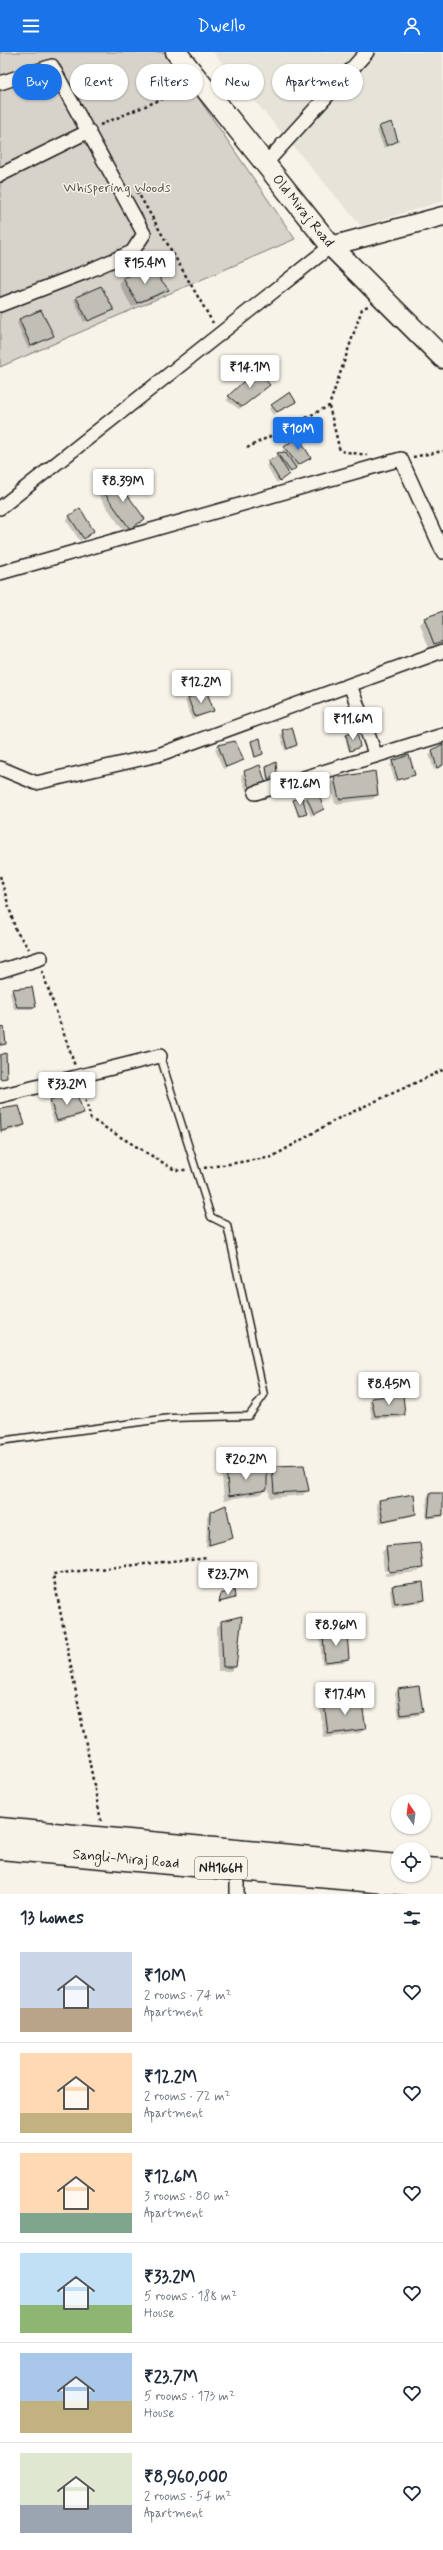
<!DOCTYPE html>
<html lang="en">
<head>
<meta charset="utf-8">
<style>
	:root { --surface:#fff; --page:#f6f6f7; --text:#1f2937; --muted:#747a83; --line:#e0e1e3; --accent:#1a73e8 }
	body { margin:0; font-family:Mynerve,sans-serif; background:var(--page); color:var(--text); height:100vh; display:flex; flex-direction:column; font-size:15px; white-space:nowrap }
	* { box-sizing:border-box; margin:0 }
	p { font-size:13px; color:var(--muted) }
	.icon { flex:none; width:22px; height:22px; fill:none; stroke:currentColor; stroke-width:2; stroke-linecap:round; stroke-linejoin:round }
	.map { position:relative; height:1842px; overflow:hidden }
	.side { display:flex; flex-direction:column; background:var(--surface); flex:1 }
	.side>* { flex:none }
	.hud { position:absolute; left:12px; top:12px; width:419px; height:36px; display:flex; gap:8px }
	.needle { width:26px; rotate:346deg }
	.controls { position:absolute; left:391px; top:1742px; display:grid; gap:8px }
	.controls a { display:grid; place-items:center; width:40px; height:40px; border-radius:50%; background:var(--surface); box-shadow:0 1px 3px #0004; font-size:20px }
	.price { position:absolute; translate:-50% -34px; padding:0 9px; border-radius:4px; background:#fff; color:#222; font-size:13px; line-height:26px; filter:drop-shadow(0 1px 2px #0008) }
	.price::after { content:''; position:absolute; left:50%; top:24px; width:12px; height:9px; margin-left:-6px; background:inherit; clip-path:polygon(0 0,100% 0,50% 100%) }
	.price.active { background:var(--accent); color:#fff }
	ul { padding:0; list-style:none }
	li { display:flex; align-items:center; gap:12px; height:100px; padding:0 20px }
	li+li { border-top:1px solid var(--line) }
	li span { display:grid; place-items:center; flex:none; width:112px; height:80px; border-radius:0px; color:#555 }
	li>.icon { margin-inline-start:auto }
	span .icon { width:48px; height:48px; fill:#fffc; stroke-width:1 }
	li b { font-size:17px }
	h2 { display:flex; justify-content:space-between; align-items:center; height:48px; padding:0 20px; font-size:17px }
	.tag { padding:0 14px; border-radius:18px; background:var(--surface); box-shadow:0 1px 3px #0004; font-size:14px; line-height:36px }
	.tag.active { background:var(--accent); color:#fff }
	header { display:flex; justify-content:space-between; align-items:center; height:52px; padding:0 20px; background:var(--accent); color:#fff; font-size:18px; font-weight:600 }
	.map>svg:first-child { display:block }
</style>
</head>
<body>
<header><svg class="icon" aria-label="menu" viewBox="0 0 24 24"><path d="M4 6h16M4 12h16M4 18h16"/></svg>Dwello<svg class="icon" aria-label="person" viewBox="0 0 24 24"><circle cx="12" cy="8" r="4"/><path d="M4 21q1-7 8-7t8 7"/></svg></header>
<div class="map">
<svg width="443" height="1842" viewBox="0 0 443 1842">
	<rect width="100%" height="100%" fill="#f7f3e8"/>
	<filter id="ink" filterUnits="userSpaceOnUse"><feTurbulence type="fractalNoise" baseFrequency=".025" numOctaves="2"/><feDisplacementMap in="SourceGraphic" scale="8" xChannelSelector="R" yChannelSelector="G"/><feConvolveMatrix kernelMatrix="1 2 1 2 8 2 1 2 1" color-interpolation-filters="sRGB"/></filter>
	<g filter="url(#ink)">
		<!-- built -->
		<path fill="#e6e3d9" d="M213,0H443V149L361,174Z"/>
		<!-- green -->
		<path fill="#d7d3cb" stroke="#7a7874" d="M0,0H167L295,187L0,315Z"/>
		<!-- shadow -->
		<path fill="#0003" d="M380,75L397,89L384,96L377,78Z
			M124,227L168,237L163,242L132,255L119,232Z
			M77,245L112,258L84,270L74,248Z
			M20,268L52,283L28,296L17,271Z
			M257,318L266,336L239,357L226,348Z
			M289,342L295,350L273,363L269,357Z
			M285,396L310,406L289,420L282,413L284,425L277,431L266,413L278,405L277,402L284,401L282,398Z
			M101,436L144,467L125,481L97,441Z
			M79,458L89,482L80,489L66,468Z
			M443,560V592L429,596L420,572L425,567Z
			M188,646L212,659L192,668L185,649Z
			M347,664L349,674L334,679L332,669Z
			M283,679L296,692L285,699L280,682Z
			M356,681L359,695L349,700L345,686Z
			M235,690L243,708L223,717L215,697L218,694Z
			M251,690L262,702L261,703L254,706Z
			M443,693V714L434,718L429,702Z
			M393,710L414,722L395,730L390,713Z
			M259,714L262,735L246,739L241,723Z
			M266,716L276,723L267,728L265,717Z
			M335,727L377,743L373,747L335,752L330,731Z
			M306,744L323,757L311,764L303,747Z
			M294,749L305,762L304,763L298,765Z
			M13,938L35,954L32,957H14L10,941Z
			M0,977L5,992L0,995Z
			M0,1004L6,1026L0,1029Z
			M50,1049L83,1061L80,1064L54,1071L48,1052Z
			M18,1055L24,1073L21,1076L0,1081V1058Z
			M372,1347L404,1363L401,1366L372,1367L369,1349Z
			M272,1415L308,1438L303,1443L270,1446L266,1422V1438L261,1442L224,1448L222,1423L226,1418L266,1419V1421Z
			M430,1442H443V1465L426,1467L427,1445Z
			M413,1443L415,1461L412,1464L380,1471L376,1452L379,1449Z
			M210,1461L232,1486L206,1495L207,1464Z
			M387,1495L422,1516L418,1520L385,1524V1521L418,1518V1516L384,1519L382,1500Z
			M393,1535L424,1548L421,1551L392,1555L390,1538Z
			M222,1543L234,1546L219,1551Z
			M222,1570L235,1614L231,1619H218L217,1575Z
			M346,1582L348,1607L345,1610L322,1612L320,1587L323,1584Z
			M398,1638L422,1660L419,1663L399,1666L395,1641Z
			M325,1651L365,1677L360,1681L324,1686L320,1656Z"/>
		<!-- building -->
		<path fill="#c0beb5" stroke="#1c1c1c" d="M392,70L398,89L387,94L379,74Z
			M151,215L169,238L137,251L123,226Z
			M101,234L114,258L88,269L76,245Z
			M41,258L54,284L31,294L19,267Z
			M257,317L270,333L242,355L228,344Z
			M290,340L296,350L277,360L271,353Z
			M298,384L311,406L298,413L284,395Z
			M285,400L296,416L291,420L277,401Z
			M278,404L289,422L280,429L268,409Z
			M115,426L145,467L130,477L100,435Z
			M80,456L94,479L84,487L69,464Z
			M443,559V589L434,592L424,566Z
			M206,638L214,659L195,665L188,646Z
			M348,663L350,674L336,679L333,667Z
			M292,675L297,693L287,697L282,678Z
			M357,679L360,695L350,699L346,683Z
			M260,686L263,702L255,705L251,689Z
			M235,689L244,708L226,715L218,693Z
			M443,692V713L437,716L432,698Z
			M409,703L415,723L398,728L392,709Z
			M276,710L277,723L268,728L266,715Z
			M260,713L266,732L249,736L244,719Z
			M375,719L378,743L339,747L334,726Z
			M317,738L324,757L314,762L306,744Z
			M302,744L307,762L299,764L293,748Z
			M32,935L36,955H17L12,937Z
			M4,975L6,992L0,993V976Z
			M6,1001L7,1026L0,1027V1003Z
			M75,1038L84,1061L57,1069L50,1048Z
			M19,1054L25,1073L1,1079L0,1057Z
			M403,1342L405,1363L375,1364L371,1346Z
			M304,1413L309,1439L274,1441L272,1414Z
			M226,1417L267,1418V1438L229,1444Z
			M430,1441H443V1463L428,1465Z
			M414,1442L416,1462L383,1469L379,1448Z
			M226,1453L233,1486L209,1493L210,1460Z
			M420,1491L423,1516L389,1520L386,1494Z
			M423,1530L425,1548L395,1552L392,1534Z
			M234,1537L235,1546L219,1550L221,1542Z
			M242,1564L236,1615H223L221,1569Z
			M347,1581L349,1607L325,1610L323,1583Z
			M419,1634L423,1660L401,1663L398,1637Z
			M361,1645L366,1677L328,1682L324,1650Z"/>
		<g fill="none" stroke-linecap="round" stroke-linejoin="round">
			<!-- lane casing -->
			<g stroke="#1c1c1c" stroke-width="9">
				<path id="lane" d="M0,1389L170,1366L249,1364L264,1343L227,1173L211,1165L160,1004"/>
			</g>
			<!-- street casing -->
			<g stroke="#1c1c1c" stroke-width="16">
				<path id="street" d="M0,31L52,14L144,182L132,200L86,220L0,253
					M265,112L367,0
					M0,123L89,79
					M0,456L331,194
					M0,521L401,407L443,500
					M350,633L376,704
					M0,716L36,731L158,703L443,599
					M255,741L443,683
					M0,919L41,906
					M0,1044L160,1004
					M237,1842V1817"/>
			</g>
			<!-- secondary casing -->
			<g stroke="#1c1c1c" stroke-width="21">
				<path id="secondary" d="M331,194L443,164"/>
			</g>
			<!-- primary casing -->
			<g stroke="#1c1c1c" stroke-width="23">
				<path id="primary" d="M176,0L331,194L443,306"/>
			</g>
			<!-- highway casing -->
			<g stroke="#1c1c1c" stroke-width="25">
				<path id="highway" d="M0,1777L398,1814
					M0,1796L443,1835
					M424,1817L443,1818"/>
			</g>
			<!-- path -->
			<path stroke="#1c1c1c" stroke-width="2.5" stroke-dasharray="3 3" stroke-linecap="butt" d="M100,73L186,37
				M137,139L213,271
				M329,354L340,399L367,403
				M247,396L329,354L362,257L368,254
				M413,405L443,399
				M0,824L16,879L29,897
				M42,919L75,1014
				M82,1036L91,1067L175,1118H187
				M204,1116L272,1105L337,1067L443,1018
				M101,1769L53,1522L208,1505"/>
			<!-- lane -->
			<use href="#lane" stroke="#f7f3e8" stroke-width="6"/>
			<!-- street -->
			<use href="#street" stroke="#f7f3e8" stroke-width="13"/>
			<!-- secondary -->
			<use href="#secondary" stroke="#f7f3e8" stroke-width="18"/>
			<!-- primary -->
			<use href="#primary" stroke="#f7f3e8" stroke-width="20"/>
			<!-- highway -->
			<use href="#highway" stroke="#f7f3e8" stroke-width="22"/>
		</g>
	</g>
	<g text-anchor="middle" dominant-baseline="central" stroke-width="3" stroke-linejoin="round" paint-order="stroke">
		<!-- shield labels -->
		<rect fill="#f7f3e8" stroke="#5e5c59" stroke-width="1" x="195" y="1805" width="52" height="22" rx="3"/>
		<g font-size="13" font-weight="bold" fill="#1c1c1c">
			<text x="221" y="1816">NH166H</text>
		</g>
		<!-- park labels -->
		<g font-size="14" fill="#545351" stroke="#f7f3e8">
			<text x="117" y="136">Whispering Woods</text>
		</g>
		<!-- street labels -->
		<g font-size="14" fill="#1c1c1c" stroke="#f7f3e8">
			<text transform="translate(303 159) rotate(51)">Old Miraj Road</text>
			<text transform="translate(126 1807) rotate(5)">Sangli-Miraj Road</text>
		</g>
	</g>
</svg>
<div class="controls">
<a><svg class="needle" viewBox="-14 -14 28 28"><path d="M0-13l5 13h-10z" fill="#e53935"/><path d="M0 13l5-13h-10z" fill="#747a83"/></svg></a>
<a><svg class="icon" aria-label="locate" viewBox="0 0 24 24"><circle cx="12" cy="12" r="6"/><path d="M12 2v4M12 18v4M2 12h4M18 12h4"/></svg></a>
</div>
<b class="price" style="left:145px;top:233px">₹15.4M</b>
<b class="price" style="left:250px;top:337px">₹14.1M</b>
<b class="price active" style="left:298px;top:399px">₹10M</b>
<b class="price" style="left:123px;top:451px">₹8.39M</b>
<b class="price" style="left:201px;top:652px">₹12.2M</b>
<b class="price" style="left:353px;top:689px">₹11.6M</b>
<b class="price" style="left:300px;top:754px">₹12.6M</b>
<b class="price" style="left:67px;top:1054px">₹33.2M</b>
<b class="price" style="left:389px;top:1354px">₹8.45M</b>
<b class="price" style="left:246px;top:1429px">₹20.2M</b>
<b class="price" style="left:228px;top:1544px">₹23.7M</b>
<b class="price" style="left:336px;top:1595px">₹8.96M</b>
<b class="price" style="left:345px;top:1664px">₹17.4M</b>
<div class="hud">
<a class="tag active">Buy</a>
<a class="tag">Rent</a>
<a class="tag">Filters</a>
<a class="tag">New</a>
<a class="tag">Apartment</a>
</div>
</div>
<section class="side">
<h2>13 homes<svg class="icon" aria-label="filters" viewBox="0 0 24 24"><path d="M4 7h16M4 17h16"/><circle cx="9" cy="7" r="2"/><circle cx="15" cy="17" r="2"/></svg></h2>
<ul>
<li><span style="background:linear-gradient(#c9d6e8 70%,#b9a48a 0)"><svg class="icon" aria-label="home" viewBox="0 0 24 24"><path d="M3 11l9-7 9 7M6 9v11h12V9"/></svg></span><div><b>₹10M</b><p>2 rooms · 74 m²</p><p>Apartment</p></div><svg class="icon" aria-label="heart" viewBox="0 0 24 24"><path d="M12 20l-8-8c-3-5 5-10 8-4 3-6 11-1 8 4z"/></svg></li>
<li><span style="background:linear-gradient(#ffd9b3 75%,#c2b280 0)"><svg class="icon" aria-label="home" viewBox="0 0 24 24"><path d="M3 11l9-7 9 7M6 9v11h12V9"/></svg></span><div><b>₹12.2M</b><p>2 rooms · 72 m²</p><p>Apartment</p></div><svg class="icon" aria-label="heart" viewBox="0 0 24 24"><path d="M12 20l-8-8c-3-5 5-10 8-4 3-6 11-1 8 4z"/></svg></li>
<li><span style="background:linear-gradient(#ffd9b3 75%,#7fa58c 0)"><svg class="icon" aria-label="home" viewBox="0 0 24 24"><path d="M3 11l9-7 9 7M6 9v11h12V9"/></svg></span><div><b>₹12.6M</b><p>3 rooms · 80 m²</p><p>Apartment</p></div><svg class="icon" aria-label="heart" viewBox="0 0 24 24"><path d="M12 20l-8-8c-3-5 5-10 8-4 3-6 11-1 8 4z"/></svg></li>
<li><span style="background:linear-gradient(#bfe0f5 65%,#8fb573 0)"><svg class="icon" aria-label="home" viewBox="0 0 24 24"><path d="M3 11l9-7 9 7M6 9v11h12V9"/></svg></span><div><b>₹33.2M</b><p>5 rooms · 188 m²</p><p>House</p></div><svg class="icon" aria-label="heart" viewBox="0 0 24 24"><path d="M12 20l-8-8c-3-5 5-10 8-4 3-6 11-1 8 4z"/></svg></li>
<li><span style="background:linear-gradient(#a9c7e8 60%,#c2b280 0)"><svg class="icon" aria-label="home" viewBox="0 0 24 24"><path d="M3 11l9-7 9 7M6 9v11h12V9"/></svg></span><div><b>₹23.7M</b><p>5 rooms · 173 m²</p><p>House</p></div><svg class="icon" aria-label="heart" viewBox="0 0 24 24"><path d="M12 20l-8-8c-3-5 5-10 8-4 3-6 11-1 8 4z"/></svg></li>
<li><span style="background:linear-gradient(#dfe7d0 65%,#9aa5b1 0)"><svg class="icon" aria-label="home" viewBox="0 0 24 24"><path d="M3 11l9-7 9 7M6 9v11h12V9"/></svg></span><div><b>₹8,960,000</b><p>2 rooms · 54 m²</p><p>Apartment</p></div><svg class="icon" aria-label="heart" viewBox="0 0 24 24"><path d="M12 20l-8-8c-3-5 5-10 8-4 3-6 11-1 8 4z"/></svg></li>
</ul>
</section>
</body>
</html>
